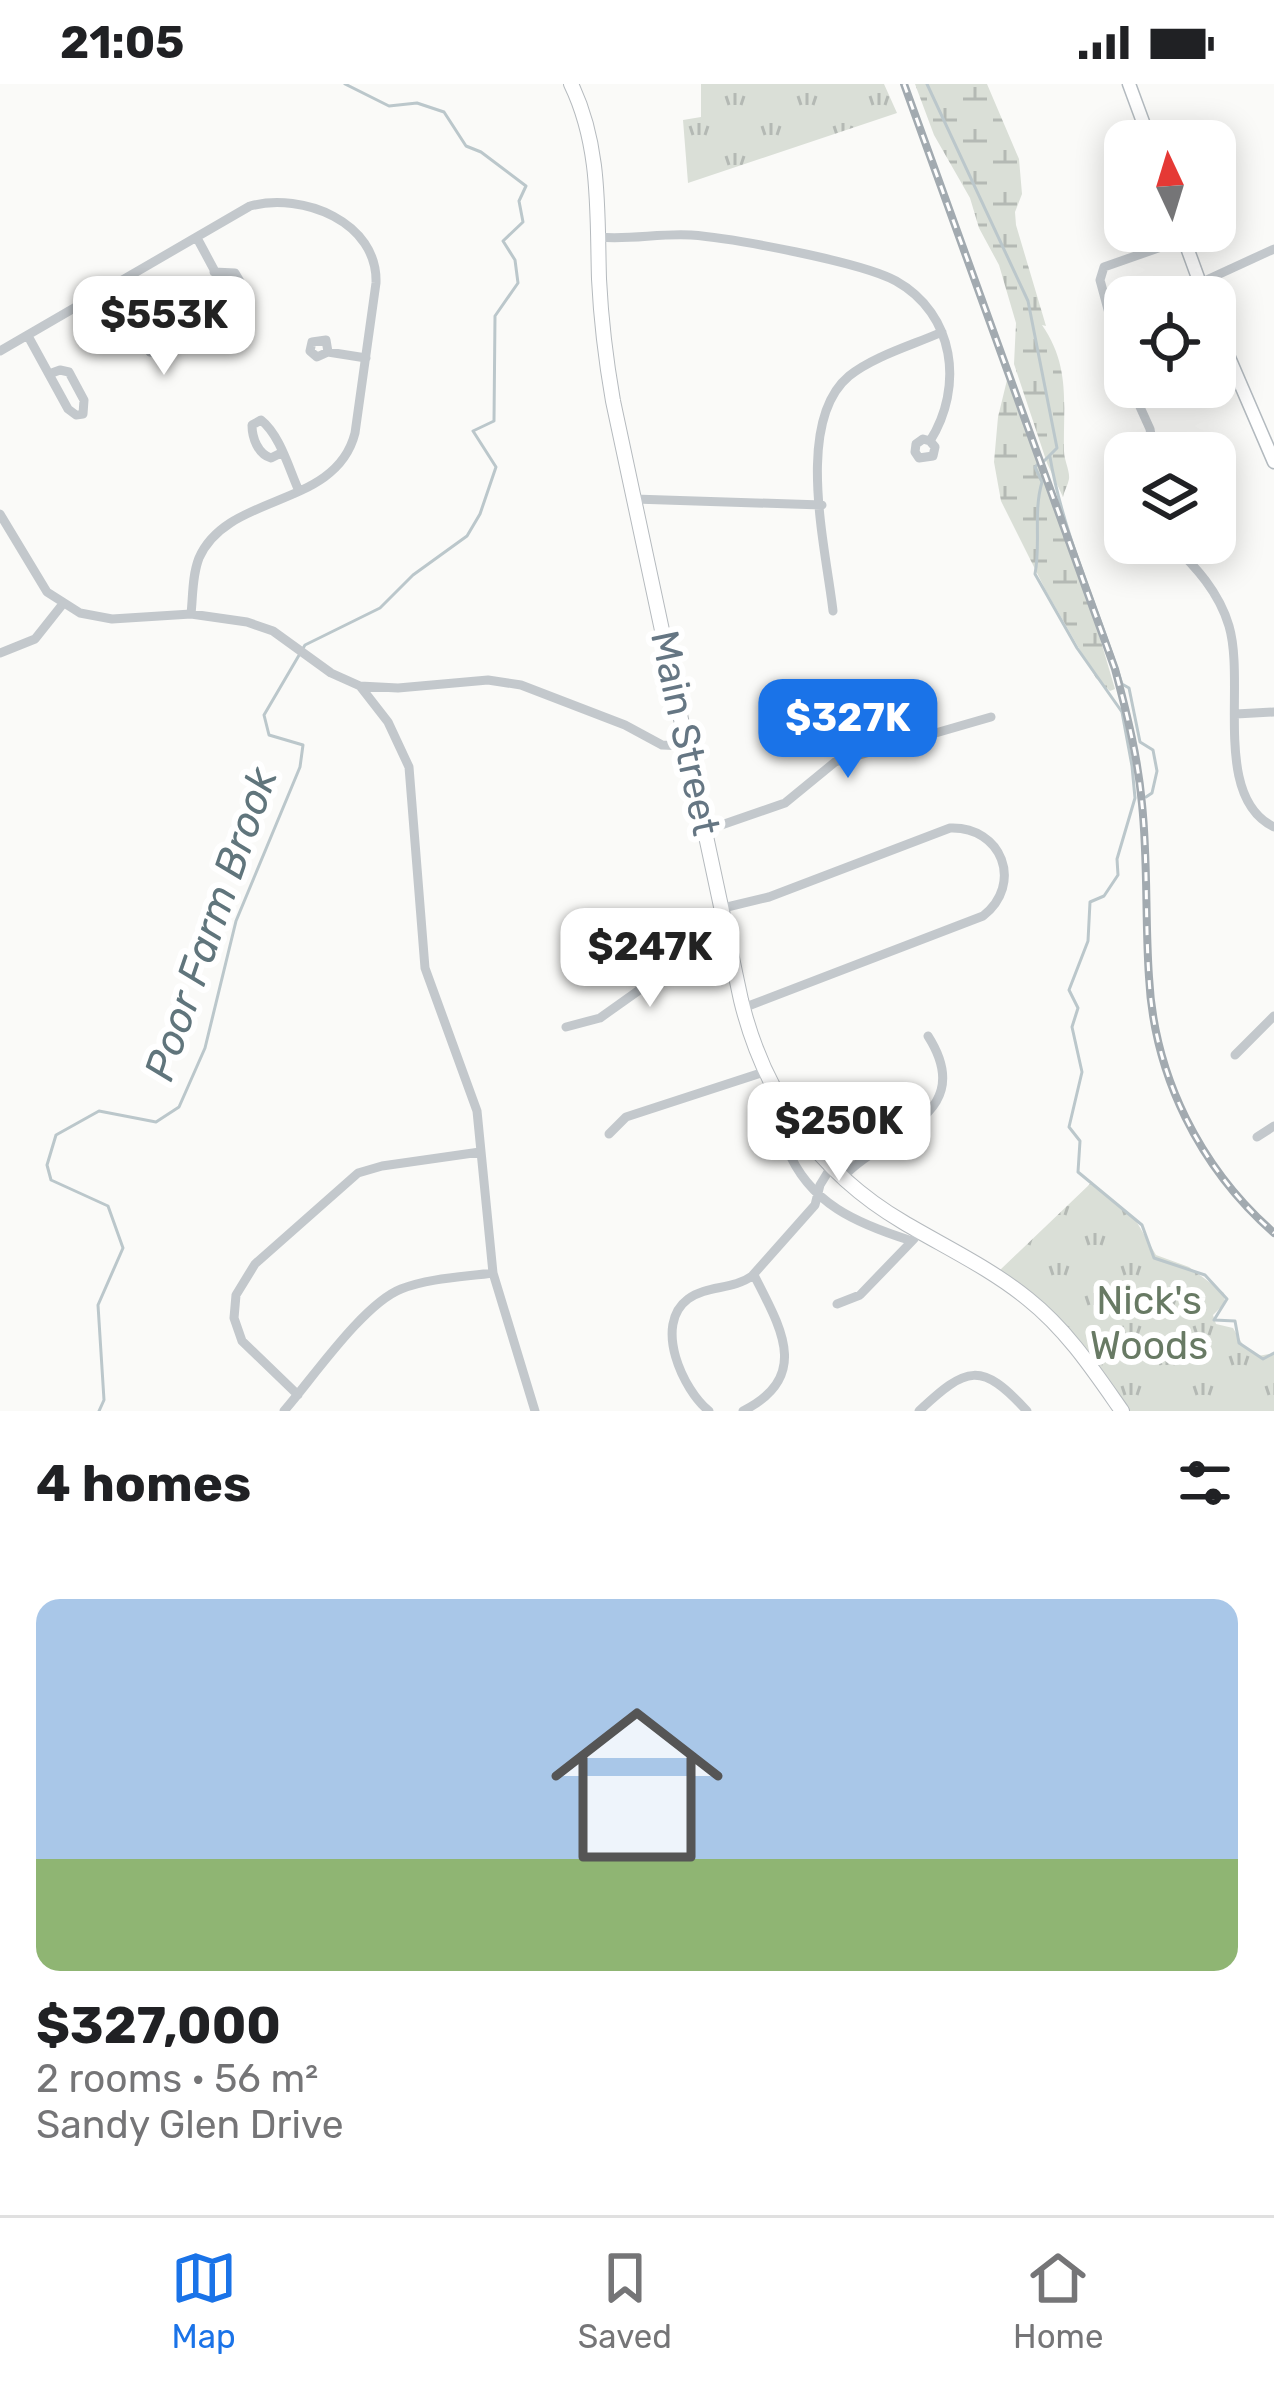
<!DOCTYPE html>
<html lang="en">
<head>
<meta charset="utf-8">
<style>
	:root { --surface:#fff; --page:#f6f6f6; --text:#202124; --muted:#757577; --line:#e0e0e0; --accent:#1a73e8 }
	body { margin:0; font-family:Rubik,sans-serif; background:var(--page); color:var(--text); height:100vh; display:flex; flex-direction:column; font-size:45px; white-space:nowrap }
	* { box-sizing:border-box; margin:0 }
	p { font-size:39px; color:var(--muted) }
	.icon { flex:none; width:66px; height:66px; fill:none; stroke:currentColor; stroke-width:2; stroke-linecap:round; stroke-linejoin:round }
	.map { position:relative; height:1327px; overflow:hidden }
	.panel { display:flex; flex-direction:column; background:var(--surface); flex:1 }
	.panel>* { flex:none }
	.needle { width:78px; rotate:356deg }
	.buttons { position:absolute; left:1104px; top:36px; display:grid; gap:24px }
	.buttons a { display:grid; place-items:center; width:132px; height:132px; border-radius:24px; background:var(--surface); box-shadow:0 6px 30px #0003; font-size:60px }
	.price { position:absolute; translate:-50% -102px; padding:0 27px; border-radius:24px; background:#fff; color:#222; font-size:39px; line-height:78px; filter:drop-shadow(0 3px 6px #0008) }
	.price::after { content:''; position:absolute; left:50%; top:72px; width:36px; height:27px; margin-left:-18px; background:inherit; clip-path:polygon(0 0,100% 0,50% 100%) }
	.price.selected { background:var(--accent); color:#fff }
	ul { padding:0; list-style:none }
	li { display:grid; align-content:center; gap:24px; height:636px; padding:0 36px }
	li+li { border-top:3px solid var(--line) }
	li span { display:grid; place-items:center; height:372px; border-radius:24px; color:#555 }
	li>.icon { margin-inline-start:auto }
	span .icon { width:216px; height:216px; fill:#fffc; stroke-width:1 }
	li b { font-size:51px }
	h2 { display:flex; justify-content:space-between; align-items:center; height:144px; padding:0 36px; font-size:51px }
	.status { display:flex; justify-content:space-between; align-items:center; height:84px; padding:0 60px; background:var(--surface); direction:ltr }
	.status svg { height:33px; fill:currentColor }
	.tabs { display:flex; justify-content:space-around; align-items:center; height:168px; border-top:3px solid var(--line); background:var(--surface); font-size:33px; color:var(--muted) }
	.tabs a { display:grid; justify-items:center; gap:6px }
	.tabs .selected { color:var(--accent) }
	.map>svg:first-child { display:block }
</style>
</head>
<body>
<div class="status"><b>21:05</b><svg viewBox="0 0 49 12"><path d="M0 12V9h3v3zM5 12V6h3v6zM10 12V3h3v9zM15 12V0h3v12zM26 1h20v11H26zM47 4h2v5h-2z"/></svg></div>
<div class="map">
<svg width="1274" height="1327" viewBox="0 0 1274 1327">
	<defs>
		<pattern id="wetland-marsh" width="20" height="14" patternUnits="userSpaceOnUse" patternTransform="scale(3)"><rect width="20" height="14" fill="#dadfd7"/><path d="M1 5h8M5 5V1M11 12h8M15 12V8" fill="none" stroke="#b4b9b4"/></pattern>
		<pattern id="park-tufts" width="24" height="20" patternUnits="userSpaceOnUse" patternTransform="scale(3)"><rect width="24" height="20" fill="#dadfd7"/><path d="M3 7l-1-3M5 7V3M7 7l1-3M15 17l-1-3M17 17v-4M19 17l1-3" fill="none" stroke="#b4b9b4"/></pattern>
	</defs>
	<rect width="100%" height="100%" fill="#fafaf8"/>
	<!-- wetland -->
	<path fill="url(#wetland-marsh)" d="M915,0H987L1019,75L1022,110L1015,128L1016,141L1046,242L1042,241C1071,283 1063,320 1064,367C1064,376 1070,387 1069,395C1068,401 1064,407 1063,413L1047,379L1014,280L1016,239L999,181L979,144L970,114L934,51Z
		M1007,296L1092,527L1115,605L1110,607L1096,594L1045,505L1001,417L994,378L998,333Z"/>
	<!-- park -->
	<path fill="url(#park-tufts)" d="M701,0H884L897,29L688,99L683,36L701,33Z
		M1091,1099L1135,1135L1156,1171L1189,1183L1224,1209L1225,1219L1213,1231L1216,1240L1233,1244L1243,1261L1258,1272L1274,1269V1327H1129L1063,1238L1000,1186Z"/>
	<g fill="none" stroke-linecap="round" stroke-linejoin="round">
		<!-- stream -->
		<path stroke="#bbc7cb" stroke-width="3" d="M927,0L1028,217L1057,364L1044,377
			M1050,373C1063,450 1098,524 1122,600L1129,604L1140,658L1153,666L1157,687L1152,709L1146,713
			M1038,380L1035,383L1042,398C1033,429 1041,459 1035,490L1077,564L1122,628L1132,682L1135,714L1117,775L1118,791L1104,812L1090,818L1088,857L1069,906L1078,924L1072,943L1082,988L1069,1043L1080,1057L1078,1088L1142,1141L1154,1174L1205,1191L1227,1215L1214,1236L1235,1237L1239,1259L1263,1275L1274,1269
			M99,1327L104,1316L98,1221L123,1164L108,1122L51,1096L47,1081L56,1051L99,1027L156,1038L179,1023L205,964L236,837L300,683L303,661L269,651L264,631L305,561L380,524L413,491L467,452L480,430L496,383L473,347L494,337L495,232L518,199L515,176L503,157L523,138L519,117L526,102L481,68L466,62L444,28L417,19L389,22L345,0"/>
		<!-- secondary casing -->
		<g stroke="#b3babf" stroke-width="15">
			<path id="secondary" d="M1129,0L1150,57
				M1181,147L1205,213
				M1215,241L1274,378"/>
		</g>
		<!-- primary casing -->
		<g stroke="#b5babe" stroke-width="16">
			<path id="primary" d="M571,0C601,62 597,128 599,195C601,236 606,277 613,317L741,916C764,1011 818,1088 903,1138C945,1163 990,1184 1028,1215C1067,1246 1094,1287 1122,1327"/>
		</g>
		<!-- minor -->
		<path stroke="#c3c8cc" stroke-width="9" d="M599,153C630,156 660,149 691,151C732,154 862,178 896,197C955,230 964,303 930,357L923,355L916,360L915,368L919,374L933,372L935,363L930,357
			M197,154C209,176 220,198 233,219L245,220L247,209L235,189L214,188
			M1200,199L1274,165
			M115,203L150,268L164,271L167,265L155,241L145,238L136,242
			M28,252L68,325L76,331L83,330L84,316L69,288L60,286L49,290
			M0,267L250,122C303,108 378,138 376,199L355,349C336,425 228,408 199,474C192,492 193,512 191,530
			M328,268L326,256L312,258L310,267L317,273L328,268L366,274
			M1125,288L1100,196L1104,183L1184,155
			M1131,303L1150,345L1154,369
			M281,369L271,374C258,370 252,354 252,341L261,336C280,351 289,385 299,407
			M634,415L822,421
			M0,430L47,508L80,529L112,535L191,530L247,538L273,547L331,589L360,602L398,604L488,596L521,601L625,641L662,661L687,662
			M1171,459C1196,483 1219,508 1229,542C1246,600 1212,713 1274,743
			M833,527C826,465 794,338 849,292C874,272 913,261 942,248
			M0,569L35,555L62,521
			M360,602L388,638L409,683L425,884L477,1027L493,1189L535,1327
			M1236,630L1274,628
			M707,746L785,719L835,678L991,633
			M723,824L769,813L950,744C1002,742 1024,800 983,832L743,924
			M566,943L600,934L645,902L733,881
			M1235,971L1274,932
			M779,1017C776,1033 781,1049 787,1064C809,1120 858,1140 912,1157
			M609,1050L626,1033L764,988
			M1257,1053L1274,1042
			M842,1094C886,1047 979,1032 928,952
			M837,1220L860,1211L914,1155
			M298,1311L242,1257L234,1234L236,1211L255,1180L358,1089L382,1082L480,1068
			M284,1327C312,1295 363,1220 401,1205C429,1194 463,1193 493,1189
			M709,1327C683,1306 653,1241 688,1215C707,1201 733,1206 752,1192L815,1121L820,1101L831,1083
			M743,1327C812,1292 780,1243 754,1191
			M919,1327C967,1282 981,1277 1027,1327"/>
		<!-- secondary -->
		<use href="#secondary" stroke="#fff" stroke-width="12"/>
		<!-- primary -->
		<use href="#primary" stroke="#fff" stroke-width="14"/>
		<!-- rail casing -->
		<g stroke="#a2aab0" stroke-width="8">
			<path id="rail" d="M904,0L1115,585C1127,630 1138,674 1142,720C1148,777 1145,836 1149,893C1154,992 1200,1084 1274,1149"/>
		</g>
		<!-- rail -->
		<use href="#rail" stroke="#fff" stroke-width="3" stroke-dasharray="9" stroke-linecap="butt"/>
	</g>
	<g text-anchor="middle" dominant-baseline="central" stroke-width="12" stroke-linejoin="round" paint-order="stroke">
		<!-- street labels -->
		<g font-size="39" fill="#657683" stroke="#fff">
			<text transform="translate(685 649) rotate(78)">Main Street</text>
		</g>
		<!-- park labels -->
		<g font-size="39" fill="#687a64" stroke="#fff">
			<text x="1149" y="1217">Nick's<tspan x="1149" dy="45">Woods</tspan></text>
		</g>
		<!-- water labels -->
		<g font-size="42" font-style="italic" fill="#60757c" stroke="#fff">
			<text transform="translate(211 840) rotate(-71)">Poor Farm Brook</text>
		</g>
	</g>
</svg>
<div class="buttons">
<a><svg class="needle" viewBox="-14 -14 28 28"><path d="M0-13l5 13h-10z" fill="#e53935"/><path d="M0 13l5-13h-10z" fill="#757577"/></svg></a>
<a><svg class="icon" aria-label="locate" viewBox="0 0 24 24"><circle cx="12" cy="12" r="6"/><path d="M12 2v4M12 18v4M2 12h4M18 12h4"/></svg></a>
<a><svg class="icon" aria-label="layers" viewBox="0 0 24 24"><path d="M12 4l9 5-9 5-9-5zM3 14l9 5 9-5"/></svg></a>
</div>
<b class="price" style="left:164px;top:294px">$553K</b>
<b class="price selected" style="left:848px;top:697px">$327K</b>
<b class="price" style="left:650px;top:926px">$247K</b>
<b class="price" style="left:839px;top:1100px">$250K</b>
</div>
<section class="panel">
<h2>4 homes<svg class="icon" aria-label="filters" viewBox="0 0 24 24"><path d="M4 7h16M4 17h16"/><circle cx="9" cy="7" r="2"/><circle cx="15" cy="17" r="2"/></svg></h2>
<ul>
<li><span style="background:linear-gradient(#a9c7e8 70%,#8fb573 0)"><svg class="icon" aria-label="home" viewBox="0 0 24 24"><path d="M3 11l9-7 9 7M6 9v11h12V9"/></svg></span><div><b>$327,000</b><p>2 rooms · 56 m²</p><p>Sandy Glen Drive</p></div></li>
</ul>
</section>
<nav class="tabs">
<a class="selected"><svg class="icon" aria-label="map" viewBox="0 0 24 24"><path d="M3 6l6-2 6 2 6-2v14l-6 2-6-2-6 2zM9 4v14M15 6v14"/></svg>Map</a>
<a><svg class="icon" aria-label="saved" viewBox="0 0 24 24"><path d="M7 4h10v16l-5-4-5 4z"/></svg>Saved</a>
<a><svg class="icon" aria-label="home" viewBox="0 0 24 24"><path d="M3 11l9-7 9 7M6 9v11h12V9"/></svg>Home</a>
</nav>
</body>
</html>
